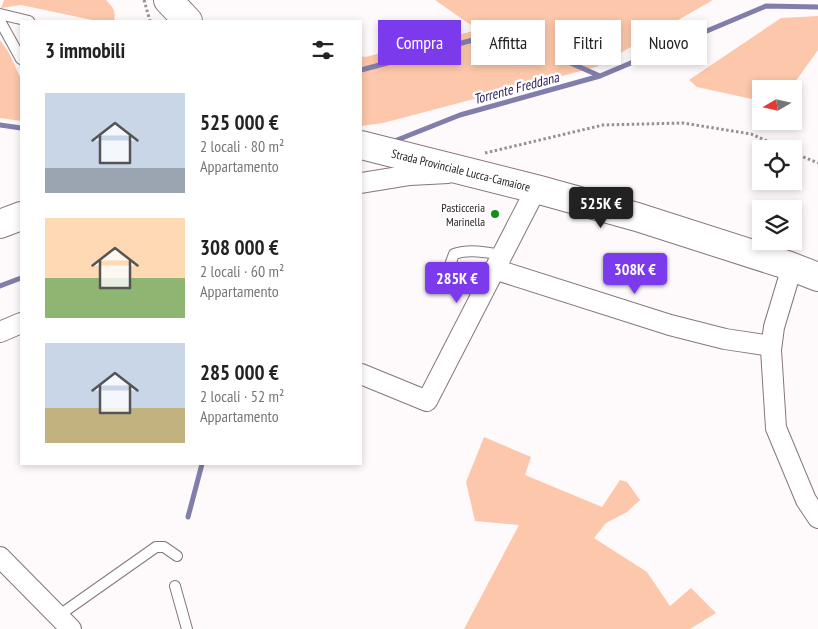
<!DOCTYPE html>
<html lang="it">
<head>
<meta charset="utf-8">
<style>
	:root { --surface:#fff; --page:#f6f6f6; --text:#222; --muted:#767676; --accent:#7c3aed }
	body { margin:0; font-family:"PT Sans Narrow",sans-serif; background:var(--page); color:var(--text); height:100vh; display:flex; flex-direction:column; font-size:19px; white-space:nowrap }
	* { box-sizing:border-box; margin:0 }
	p { font-size:16px; color:var(--muted) }
	.icon { flex:none; width:28px; height:28px; fill:none; stroke:currentColor; stroke-width:2; stroke-linecap:round; stroke-linejoin:round }
	.map { position:relative; flex:1; overflow:hidden }
	.details { position:absolute; left:20px; top:20px; width:342px; height:445px; display:flex; flex-direction:column; background:var(--surface); border-radius:0px; box-shadow:0 2px 8px #0003 }
	.details>* { flex:none }
	.top-card { position:absolute; left:378px; top:20px; width:365px; height:45px; display:flex; gap:10px }
	.needle { width:32px; rotate:261deg }
	.controls { position:absolute; left:752px; top:80px; display:grid; gap:10px }
	.controls a { display:grid; place-items:center; width:50px; height:50px; border-radius:0px; background:var(--surface); box-shadow:0 2px 8px #0003; font-size:25px }
	.price { position:absolute; translate:-50% -42px; padding:0 11px; border-radius:5px; background:var(--accent); color:#fff; font-size:16px; line-height:32px; filter:drop-shadow(0 1px 2px #0008) }
	.price::after { content:''; position:absolute; left:50%; top:30px; width:15px; height:11px; margin-left:-8px; background:inherit; clip-path:polygon(0 0,100% 0,50% 100%) }
	.price.on { background:#222; color:#fff }
	ul { padding:0; list-style:none }
	li { display:flex; align-items:center; gap:15px; height:125px; padding:0 25px }
	li span { display:grid; place-items:center; flex:none; width:140px; height:100px; border-radius:0px; color:#555 }
	li>.icon { margin-inline-start:auto }
	span .icon { width:60px; height:60px; fill:#fffc; stroke-width:1 }
	li b { font-size:21px }
	h2 { display:flex; justify-content:space-between; align-items:center; height:60px; padding:0 25px; font-size:21px }
	.chip { padding:0 18px; border-radius:0px; background:var(--surface); box-shadow:0 2px 8px #0003; font-size:18px; line-height:45px }
	.chip.on { background:var(--accent); color:#fff }
	.map>svg:first-child { display:block }
</style>
</head>
<body>
<div class="map">
<svg width="818" height="629" viewBox="0 0 818 629">
	<rect width="100%" height="100%" fill="#fefafc"/>
	<!-- green -->
	<path fill="#fcc7aa" d="M4,0H106C113,7 116,11 114,21H97L21,5L1,8Z
		M435,0H713L596,67L383,123L361,126V56L365,57L478,30Z
		M818,16V50L790,89H761V101L697,87L689,80L781,18Z
		M0,40L9,53L21,79V121L0,118Z
		M484,437L531,457L525,475L602,507L620,480L627,482L640,500L627,512L606,523L594,538L647,572L670,606L691,588L716,613L690,629H464L519,525L475,521L466,482Z"/>
	<g fill="none" stroke-linecap="round" stroke-linejoin="round">
		<!-- stream -->
		<path stroke="#827eab" stroke-width="5" d="M566,61L600,76
			M361,70L488,36H495L531,48
			M0,125L21,128
			M392,142L460,115L600,76L766,6L818,7
			M0,286L21,278
			M188,517L202,464"/>
		<!-- lane casing -->
		<g stroke="#87767e" stroke-width="12">
			<path id="lane" d="M0,14L29,21
				M0,21L21,59
				M446,276L454,254C469,249 486,252 501,255
				M175,586L187,629
				M58,616L156,547H164L177,556"/>
		</g>
		<!-- street casing -->
		<g stroke="#87767e" stroke-width="22">
			<path id="street" d="M361,183L410,175L448,173
				M792,267L774,327L771,350L776,428L806,500L818,518
				M494,269L670,325L725,339L771,346
				M0,332L21,323
				M361,374L427,401L536,189
				M0,557L71,629"/>
		</g>
		<!-- secondary casing -->
		<g stroke="#87767e" stroke-width="30">
			<path id="secondary" d="M168,0L188,21
				M361,145L536,189L637,217L787,265L818,277
				M0,224L21,216"/>
		</g>
		<!-- path -->
		<path stroke="#969093" stroke-width="3" stroke-dasharray="2.5 2.5" stroke-linecap="butt" d="M144,0L150,21
			M485,153L603,125L683,123L751,134L785,149
			M794,153L818,163"/>
		<!-- lane -->
		<use href="#lane" stroke="#fff" stroke-width="10"/>
		<!-- street -->
		<use href="#street" stroke="#fff" stroke-width="20"/>
		<!-- secondary -->
		<use href="#secondary" stroke="#fff" stroke-width="28"/>
	</g>
	<!-- markers -->
	<circle fill="#138e1b" stroke="#fff" stroke-width="2" cx="495" cy="214" r="5"/>
	<g text-anchor="middle" dominant-baseline="central" stroke-width="5" stroke-linejoin="round" paint-order="stroke">
		<!-- street labels -->
		<g font-size="12" fill="#2b2427" stroke="#fff">
			<text transform="translate(461 170) rotate(14)">Strada Provinciale Lucca-Camaiore</text>
		</g>
		<!-- poi labels -->
		<g font-size="12" fill="#2b2427" stroke="#fff" text-anchor="end">
			<text x="485" y="207">Pasticceria<tspan x="485" dy="14">Marinella</tspan></text>
		</g>
		<!-- water labels -->
		<g font-size="14" font-style="italic" fill="#2a1b63" stroke="#fff">
			<text transform="translate(516 88) rotate(-15)">Torrente Freddana</text>
		</g>
	</g>
</svg>
<div class="controls">
<a><svg class="needle" viewBox="-14 -14 28 28"><path d="M0-13l5 13h-10z" fill="#e53935"/><path d="M0 13l5-13h-10z" fill="#767676"/></svg></a>
<a><svg class="icon" aria-label="locate" viewBox="0 0 24 24"><circle cx="12" cy="12" r="6"/><path d="M12 2v4M12 18v4M2 12h4M18 12h4"/></svg></a>
<a><svg class="icon" aria-label="layers" viewBox="0 0 24 24"><path d="M12 4l9 5-9 5-9-5zM3 14l9 5 9-5"/></svg></a>
</div>
<b class="price on" style="left:601px;top:229px">525K €</b>
<b class="price" style="left:635px;top:295px">308K €</b>
<b class="price" style="left:457px;top:304px">285K €</b>
<div class="top-card">
<a class="chip on">Compra</a>
<a class="chip">Affitta</a>
<a class="chip">Filtri</a>
<a class="chip">Nuovo</a>
</div>
<section class="details">
<h2>3 immobili<svg class="icon" aria-label="filters" viewBox="0 0 24 24"><path d="M4 7h16M4 17h16"/><circle cx="9" cy="7" r="2"/><circle cx="15" cy="17" r="2"/></svg></h2>
<ul>
<li><span style="background:linear-gradient(#c9d6e8 75%,#9aa5b1 0)"><svg class="icon" aria-label="home" viewBox="0 0 24 24"><path d="M3 11l9-7 9 7M6 9v11h12V9"/></svg></span><div><b>525 000 €</b><p>2 locali · 80 m²</p><p>Appartamento</p></div></li>
<li><span style="background:linear-gradient(#ffd9b3 60%,#8fb573 0)"><svg class="icon" aria-label="home" viewBox="0 0 24 24"><path d="M3 11l9-7 9 7M6 9v11h12V9"/></svg></span><div><b>308 000 €</b><p>2 locali · 60 m²</p><p>Appartamento</p></div></li>
<li><span style="background:linear-gradient(#c9d6e8 65%,#c2b280 0)"><svg class="icon" aria-label="home" viewBox="0 0 24 24"><path d="M3 11l9-7 9 7M6 9v11h12V9"/></svg></span><div><b>285 000 €</b><p>2 locali · 52 m²</p><p>Appartamento</p></div></li>
</ul>
</section>
</div>
</body>
</html>
